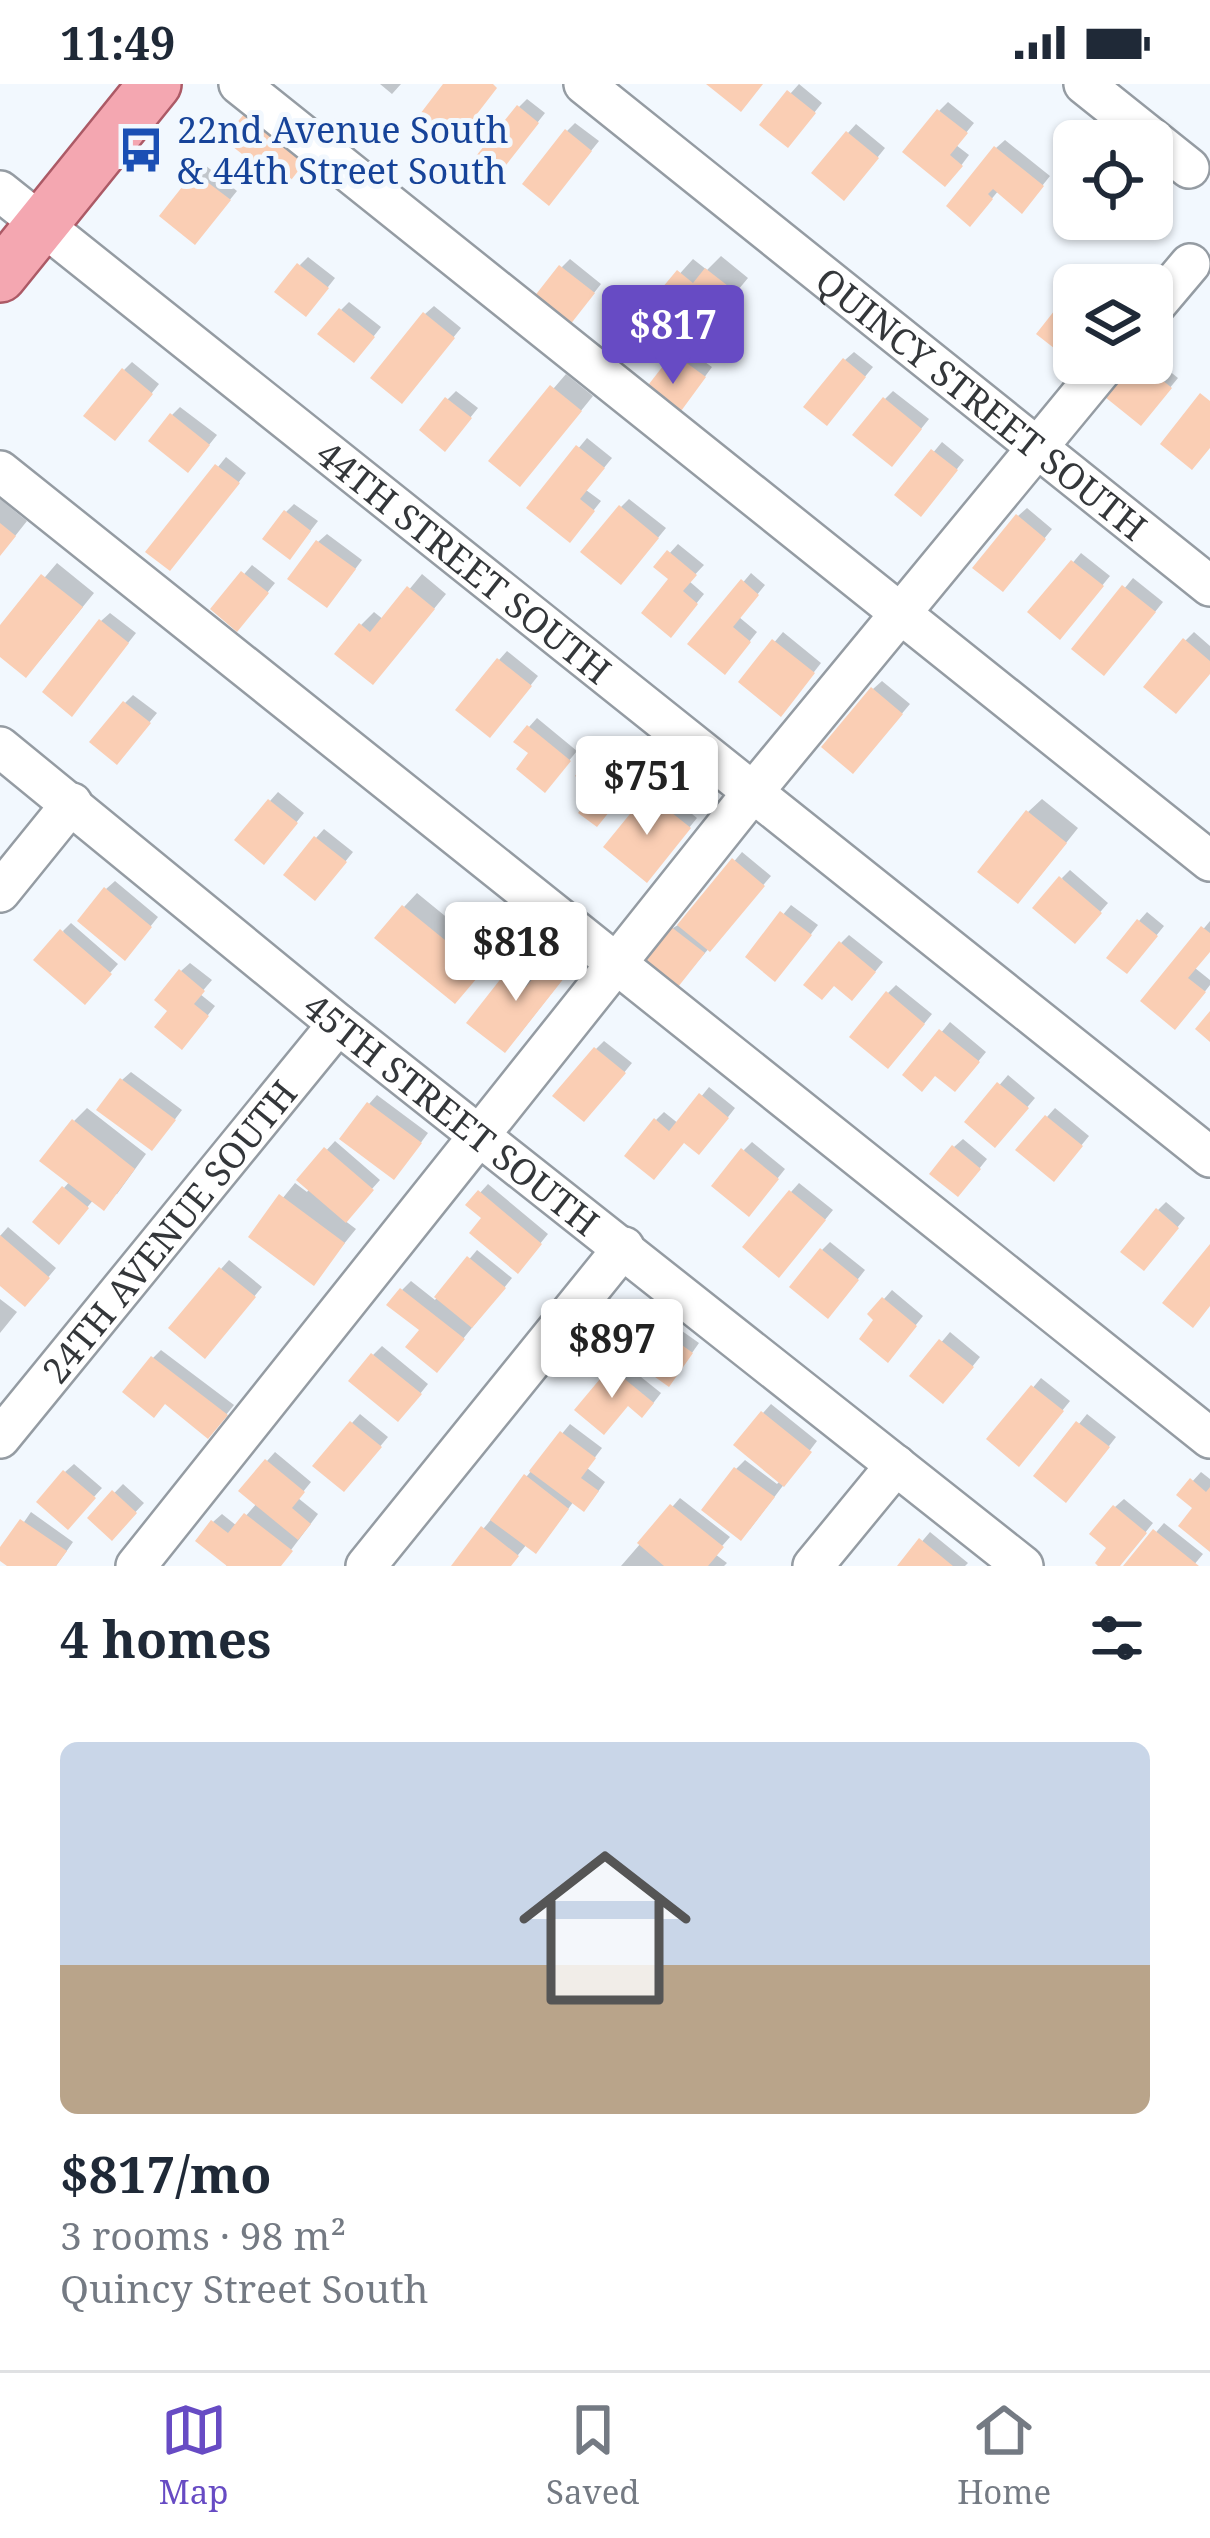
<!DOCTYPE html>
<html lang="en">
<head>
<meta charset="utf-8">
<style>
	:root { --surface:#fff; --page:#f2f2f3; --text:#1f2937; --muted:#747a83; --line:#e0e1e3; --accent:#674bc4 }
	body { margin:0; font-family:"Noto Serif",serif; background:var(--page); color:var(--text); height:100vh; display:flex; flex-direction:column; font-size:45px; white-space:nowrap }
	* { box-sizing:border-box; margin:0 }
	p { font-size:39px; color:var(--muted) }
	.icon { flex:none; width:66px; height:66px; fill:none; stroke:currentColor; stroke-width:2; stroke-linecap:round; stroke-linejoin:round }
	.map { position:relative; height:1482px; overflow:hidden }
	.side { display:flex; flex-direction:column; background:var(--surface); flex:1 }
	.side>* { flex:none }
	.controls { position:absolute; left:1053px; top:36px; display:grid; gap:24px }
	.controls a { display:grid; place-items:center; width:120px; height:120px; border-radius:18px; background:var(--surface); box-shadow:0 3px 9px #0004; font-size:60px }
	.price { position:absolute; translate:-50% -102px; padding:0 27px; border-radius:12px; background:#fff; color:#222; font-size:39px; line-height:78px; filter:drop-shadow(0 3px 6px #0008) }
	.price::after { content:''; position:absolute; left:50%; top:72px; width:36px; height:27px; margin-left:-18px; background:inherit; clip-path:polygon(0 0,100% 0,50% 100%) }
	.price.selected { background:var(--accent); color:#fff }
	ul { padding:0; list-style:none }
	li { display:grid; align-content:center; gap:24px; height:636px; padding:0 60px }
	li span { display:grid; place-items:center; height:372px; border-radius:18px; color:#555 }
	li>.icon { margin-inline-start:auto }
	span .icon { width:216px; height:216px; fill:#fffc; stroke-width:1 }
	li b { font-size:51px }
	h2 { display:flex; justify-content:space-between; align-items:center; height:144px; padding:0 60px; font-size:51px }
	.status { display:flex; justify-content:space-between; align-items:center; height:84px; padding:0 60px; background:var(--surface); direction:ltr }
	.status svg { height:33px; fill:currentColor }
	.menu { display:flex; justify-content:space-around; align-items:center; height:168px; border-top:3px solid var(--line); background:var(--surface); font-size:33px; color:var(--muted) }
	.menu a { display:grid; justify-items:center; gap:6px }
	.menu .selected { color:var(--accent) }
	.map>svg:first-child { display:block }
</style>
</head>
<body>
<div class="status"><b>11:49</b><svg viewBox="0 0 49 12"><path d="M0 12V9h3v3zM5 12V6h3v6zM10 12V3h3v9zM15 12V0h3v12zM26 1h20v11H26zM47 4h2v5h-2z"/></svg></div>
<div class="map">
<svg width="1210" height="1482" viewBox="0 0 1210 1482">
	<rect width="100%" height="100%" fill="#f2f8fe"/>
	<!-- shadow -->
	<path fill="#0003" d="M380,0H401L392,10Z
		M799,0L822,19L796,51L763,40Z
		M527,15L545,29L507,77L519,23Z
		M948,18L974,39L956,61L969,71L954,91L939,27Z
		M575,39L599,57L557,109L567,47Z
		M856,40L885,64L853,104L848,49Z
		M1005,56L1050,92L1030,117L999,106L979,130L996,64Z
		M205,81L237,107L203,149L163,132Z
		M721,172L748,194L688,266L712,283L681,325L644,312L682,263L672,229L656,216L693,175L707,186Z
		M308,173L335,194L314,221L300,181Z
		M570,175L601,200L574,234L562,183Z
		M1073,210L1074,248L1040,249L1065,219Z
		M349,218L381,243L362,267L341,226Z
		M434,222L461,244L410,307L425,230Z
		M854,268L873,283L835,329L845,276Z
		M1152,273L1178,294L1149,329L1127,279H1152Z
		M132,278L159,300L123,345L124,286Z
		M566,290L593,312L533,386L492,376Z
		M456,307L478,324L453,355L447,316Z
		M893,307L929,335L900,371L885,315Z
		M180,323L217,351L196,377L172,331Z
		M587,354L612,374L586,406L601,417L578,446L530,423Z
		M942,358L964,376L929,421L898,411Z
		M226,373L246,389L178,475L150,468Z
		M0,415L27,437L0,471Z
		M629,415L666,444L629,489L621,423Z
		M294,420L318,437L298,463L286,428Z
		M1027,424L1052,445L1011,496L1018,432Z
		M327,450L362,476L335,512L318,458Z
		M678,460L704,481L689,497L704,510L679,541L672,495L658,482Z
		M1081,469L1110,492L1068,543L1031,528Z
		M57,479L94,509L39,577L0,569V546Z
		M252,481L275,499L246,535L214,525Z
		M751,489L765,501L739,533L757,548L733,578L692,559Z
		M422,490L446,510L386,584L361,541L374,528L384,536Z
		M1133,494L1163,518L1113,580L1075,565Z
		M110,529L136,549L80,620L101,537Z
		M783,548L821,579L789,620L742,597Z
		M1194,548L1210,562V587L1185,557Z
		M507,567L538,592L498,642L499,576Z
		M882,597L910,620L862,677L873,605Z
		M133,611L157,629L125,668V619Z
		M537,634L577,667L553,696L533,669L529,643Z
		M603,663L638,691L605,731L595,671Z
		M658,702L697,734L655,786L607,763Z
		M278,708L304,729L272,768L270,717Z
		M1042,715L1078,744L1031,803L1028,728Z
		M324,745L353,768L323,805L316,754Z
		M742,768L771,792L686,891L673,844L683,838Z
		M1070,786L1108,819L1083,848L1062,794Z
		M115,797L158,833L133,864L106,805Z
		M417,809L494,872L468,903L404,823Z
		M791,821L818,841L784,885L749,872Z
		M1147,828L1164,842L1135,878L1139,837Z
		M1210,837V865L1195,884L1210,896V901L1184,934L1144,917Z
		M71,839L118,880L93,908L63,847Z
		M849,851L883,878L861,905L841,859Z
		M568,857L583,869L518,952L470,938L522,877L539,890Z
		M190,879L212,896L200,910L215,922L190,954L172,926L181,887Z
		M896,901L932,930L897,973L888,909Z
		M950,938L986,968L963,996L935,989L906,991Z
		M604,957L632,979L593,1026L596,965Z
		M131,988L182,1026L160,1055L122,996Z
		M1008,991L1035,1014L1003,1052L968,1038Z
		M709,1003L735,1024L708,1059L685,1056L663,1084L656,1036L664,1028L679,1040Z
		M377,1011L428,1049L402,1084L369,1020Z
		M87,1024L146,1070L117,1110L94,1115L67,1148L64,1104L70,1097L74,1037Z
		M1055,1024L1089,1052L1062,1085L1047,1033Z
		M963,1055L987,1075L966,1101L954,1063Z
		M335,1057L380,1096L344,1136L356,1145L313,1198L252,1152L295,1099L307,1108L310,1104L300,1095Z
		M752,1058L785,1085L757,1120L744,1066Z
		M799,1099L833,1126L787,1182L791,1108Z
		M488,1100L548,1150L526,1177L469,1121Z
		M1166,1118L1185,1134L1152,1175L1158,1126Z
		M8,1143L56,1184L34,1210L0,1198V1152Z
		M830,1158L865,1186L836,1223L822,1166Z
		M477,1166L512,1194L446,1276L402,1206L411,1197L435,1216Z
		M229,1176L262,1203L213,1262L221,1185Z
		M892,1206L923,1232L896,1266L877,1236L884,1215Z
		M0,1215L17,1228L0,1249Z
		M658,1230L699,1259L677,1290L649,1238Z
		M950,1248L980,1273L952,1308L913,1292Z
		M382,1262L428,1300L407,1326L373,1271Z
		M161,1266L234,1321L217,1342L166,1317L153,1274Z
		M621,1277L661,1309L651,1322L612,1285Z
		M1041,1294L1070,1317L1027,1370L990,1355Z
		M771,1320L817,1357L750,1445L736,1385L745,1376L777,1400L781,1396L763,1329Z
		M360,1330L388,1353L352,1396V1339Z
		M1087,1330L1116,1353L1074,1407L1037,1392Z
		M570,1340L602,1364L587,1384L605,1398L592,1416L574,1417L544,1458L527,1460L509,1482H458L484,1444Z
		M275,1368L311,1398L298,1414L318,1430L279,1482H226L229,1479L213,1438L222,1430L237,1442L257,1419L267,1377Z
		M74,1380L102,1404L76,1433L65,1388Z
		M1201,1388L1210,1395V1465L1196,1424L1180,1411Z
		M123,1400L144,1419L112,1453L91,1433Z
		M680,1414L730,1453L715,1470L727,1479L724,1482H621Z
		M1124,1415L1153,1439L1118,1482H1103L1110,1464L1115,1423Z
		M31,1428L73,1458L56,1482H12L0,1473Z
		M1164,1439L1203,1470L1193,1482H1127Z
		M930,1448L968,1479L965,1482H901Z"/>
	<!-- building -->
	<path fill="#faceb4" d="M443,0H493L497,4L453,61L417,34Z
		M706,0H763L741,28Z
		M787,6L816,29L788,64L759,41Z
		M517,21L539,39L499,90L476,72Z
		M937,25L968,49L950,71L963,82L945,103L902,68Z
		M245,29L305,78L285,104L223,55Z
		M565,45L592,67L549,122L522,100Z
		M846,47L879,74L844,117L811,89Z
		M994,62L1044,102L1022,130L993,105L988,110L993,115L970,143L946,122Z
		M194,88L231,116L195,161L159,132Z
		M297,179L329,204L306,233L274,208Z
		M559,181L595,209L566,246L530,218Z
		M705,184L737,209L687,271L655,245L668,229L652,216L677,186L693,199Z
		M1062,217L1074,226V250L1059,268L1036,250Z
		M339,224L375,253L354,279L317,250Z
		M423,228L455,254L402,320L370,294Z
		M673,269L706,293L673,338L639,313Z
		M843,274L866,293L827,342L803,323Z
		M1123,279H1141L1172,304L1141,342L1100,309Z
		M122,284L153,310L115,357L83,332Z
		M550,301L582,327L520,403L488,377Z
		M1200,309L1210,317V364L1192,386L1160,360Z
		M445,313L472,334L445,368L419,346Z
		M883,313L922,345L892,383L852,351Z
		M170,329L210,361L188,389L148,357Z
		M576,361L605,384L580,415L595,427L570,459L526,424Z
		M931,365L958,386L921,433L894,411Z
		M215,380L240,399L170,487L145,468Z
		M619,421L659,454L621,501L580,468Z
		M284,426L311,447L290,476L262,455Z
		M1016,430L1046,455L1003,508L972,484Z
		M0,439L16,452L0,472Z
		M316,456L356,485L327,524L287,495Z
		M667,466L697,491L683,507L698,520L671,554L641,529L668,495L653,483Z
		M1071,476L1104,502L1060,556L1027,528Z
		M241,487L269,509L237,548L210,525Z
		M41,490L83,523L26,594L0,573V541Z
		M741,495L759,511L733,543L751,558L725,591L687,560Z
		M1122,501L1156,528L1104,592L1071,565Z
		M407,502L435,525L373,601L334,570L359,539L370,548Z
		M99,535L129,559L72,633L42,608Z
		M1183,554L1210,577V590L1176,630L1143,603Z
		M772,555L815,589L781,633L738,598Z
		M497,574L532,602L490,654L455,626Z
		M871,603L903,630L853,690L821,663Z
		M123,617L151,639L117,681L89,658Z
		M527,641L571,677L545,709L516,685L528,669L513,658Z
		M593,669L631,701L597,743L578,729L595,707L575,692Z
		M647,709L691,744L647,799L603,763Z
		M268,715L298,739L264,781L234,756Z
		M1026,726L1067,759L1018,820L977,788Z
		M314,752L347,778L315,817L283,791Z
		M732,774L765,802L710,868L677,841Z
		M1059,792L1102,829L1075,860L1032,824Z
		M104,803L152,843L125,877L77,837Z
		M402,821L483,887L455,920L374,854Z
		M780,827L812,851L775,898L745,873Z
		M1137,835L1158,852L1127,890L1106,874Z
		M670,842L705,869L678,903L644,876Z
		M1201,842L1210,849V868L1188,894L1206,908L1175,946L1140,917Z
		M60,845L112,890L85,921L33,876Z
		M839,857L876,888L852,917L834,902L822,916L803,901Z
		M553,869L572,884L505,969L466,939L506,888L526,903Z
		M179,885L205,907L194,920L209,932L182,966L154,943L167,927L154,916Z
		M886,907L925,940L888,985L849,953Z
		M1210,927V958L1195,945Z
		M939,945L980,978L955,1008L935,992L922,1008L902,991Z
		M594,963L626,989L584,1038L552,1012Z
		M120,994L176,1036L152,1067L96,1026Z
		M997,998L1029,1024L995,1064L964,1038Z
		M699,1009L729,1034L699,1071L684,1059L654,1096L624,1072L654,1034L669,1047Z
		M367,1018L422,1059L394,1096L339,1055Z
		M1045,1031L1083,1062L1054,1098L1015,1066Z
		M72,1035L135,1085L104,1127L39,1077Z
		M952,1061L981,1085L958,1113L929,1090Z
		M324,1063L374,1106L346,1139L296,1096Z
		M741,1064L779,1095L749,1133L711,1102Z
		M62,1102L89,1124L59,1161L32,1138Z
		M478,1106L542,1160L518,1190L469,1149L481,1134L465,1121Z
		M789,1106L826,1136L779,1194L742,1163Z
		M279,1110L345,1159L314,1202L248,1153Z
		M1156,1124L1179,1144L1144,1187L1120,1168Z
		M0,1151L50,1194L25,1223L0,1202Z
		M1210,1160V1222L1193,1244L1162,1219Z
		M820,1164L859,1196L828,1235L789,1203Z
		M467,1172L506,1204L472,1244L434,1213Z
		M219,1183L256,1213L205,1275L168,1244Z
		M400,1204L465,1255L437,1289L405,1263L419,1246L386,1221Z
		M882,1213L917,1242L888,1279L859,1255L873,1236L867,1230Z
		M647,1236L693,1269L669,1303L623,1270Z
		M939,1255L974,1283L943,1320L909,1292Z
		M371,1269L422,1310L398,1338L348,1297Z
		M151,1272L228,1331L208,1355L165,1320L154,1334L122,1308Z
		M610,1283L654,1319L642,1334L628,1322L604,1351L574,1326Z
		M1031,1301L1064,1327L1019,1383L986,1355Z
		M761,1327L812,1368L784,1403L733,1361Z
		M350,1337L382,1363L344,1408L312,1382Z
		M1076,1337L1110,1363L1066,1419L1033,1392Z
		M560,1347L596,1374L581,1394L599,1407L584,1428L529,1387Z
		M265,1375L305,1408L292,1424L311,1440L298,1456L238,1407Z
		M734,1383L775,1413L741,1457L701,1426Z
		M63,1386L96,1414L68,1446L36,1418Z
		M524,1390L569,1425L536,1470L490,1436Z
		M1190,1394L1206,1408L1210,1403V1468L1178,1442L1192,1424L1176,1411Z
		M112,1406L137,1429L112,1457L87,1434Z
		M670,1420L724,1463L708,1482H664L637,1459Z
		M1113,1421L1147,1449L1120,1482H1098L1095,1479L1106,1464L1089,1450Z
		M244,1429L293,1467L281,1482H227L195,1457L211,1436L228,1449Z
		M20,1435L67,1467L56,1482H7L0,1477V1463Z
		M481,1442L519,1472L511,1482H451Z
		M1153,1445L1199,1482H1123Z
		M919,1454L953,1482H897Z"/>
	<g fill="none" stroke-linecap="round" stroke-linejoin="round">
		<!-- minor casing -->
		<g stroke="#959ca3" stroke-width="44">
			<g id="minor">
				<path d="M239,0L1210,777"/>
				<path id="s1" d="M584,0L1210,502"/>
				<path d="M1084,0L1189,84"/>
				<path id="s2" d="M0,107L1210,1073"/>
				<path d="M1152,225L1190,180"/>
				<path d="M0,387L1210,1354"/>
				<path id="s3" d="M0,663L338,940L1023,1482"/>
				<path d="M0,808L72,719"/>
				<path id="s4" d="M0,1354L338,940"/>
				<path d="M136,1482L753,708L1107,279"/>
				<path d="M366,1482L624,1163"/>
				<path d="M813,1482L896,1381"/>
			</g>
		</g>
		<!-- major casing -->
		<g stroke="#ac5a66" stroke-width="56">
			<path id="major" d="M0,192L155,0"/>
		</g>
		<!-- minor -->
		<use href="#minor" stroke="#fff" stroke-width="39"/>
		<!-- major -->
		<use href="#major" stroke="#f4a7b1" stroke-width="51"/>
	</g>
	<!-- icons -->
	<defs>
		<g id="bus-bare" transform="scale(3.6)"><path d="M-5-6H5V4H4V6H2V4H-2V6H-4V4H-5ZM-3.5-4V0h7V-4ZM-3.5 1.2v1.5H-2V1.2ZM2 1.2v1.5H3.5V1.2Z" fill="#1a4fb4" stroke="#f2f8fe" stroke-width="2.5" paint-order="stroke"/></g>
	</defs>
	<g fill-rule="evenodd">
		<use href="#bus-bare" x="141" y="66"/>
	</g>
	<g text-anchor="middle" dominant-baseline="central" stroke-width="10" stroke-linejoin="round" paint-order="stroke">
		<!-- transit labels -->
		<g font-size="36" fill="#164399" stroke="#f2f8fe" text-anchor="start">
			<text x="177" y="45">22nd Avenue South<tspan x="177" dy="41">&amp; 44th Street South</tspan></text>
		</g>
		<!-- street labels -->
		<g font-size="36" fill="#34373a" stroke="#f2f8fe">
			<text stroke="none"><textPath href="#s1" startOffset="510">QUINCY STREET SOUTH</textPath></text>
			<text stroke="none"><textPath href="#s2" startOffset="594">44TH STREET SOUTH</textPath></text>
			<text stroke="none"><textPath href="#s3" startOffset="582">45TH STREET SOUTH</textPath></text>
			<text stroke="none"><textPath href="#s4" startOffset="267">24TH AVENUE SOUTH</textPath></text>
		</g>
	</g>
</svg>
<div class="controls">
<a><svg class="icon" aria-label="locate" viewBox="0 0 24 24"><circle cx="12" cy="12" r="6"/><path d="M12 2v4M12 18v4M2 12h4M18 12h4"/></svg></a>
<a><svg class="icon" aria-label="layers" viewBox="0 0 24 24"><path d="M12 4l9 5-9 5-9-5zM3 14l9 5 9-5"/></svg></a>
</div>
<b class="price selected" style="left:673px;top:303px">$817</b>
<b class="price" style="left:647px;top:754px">$751</b>
<b class="price" style="left:516px;top:920px">$818</b>
<b class="price" style="left:612px;top:1317px">$897</b>
</div>
<section class="side">
<h2>4 homes<svg class="icon" aria-label="filters" viewBox="0 0 24 24"><path d="M4 7h16M4 17h16"/><circle cx="9" cy="7" r="2"/><circle cx="15" cy="17" r="2"/></svg></h2>
<ul>
<li><span style="background:linear-gradient(#c9d6e8 60%,#b9a48a 0)"><svg class="icon" aria-label="home" viewBox="0 0 24 24"><path d="M3 11l9-7 9 7M6 9v11h12V9"/></svg></span><div><b>$817/mo</b><p>3 rooms · 98 m²</p><p>Quincy Street South</p></div></li>
</ul>
</section>
<nav class="menu">
<a class="selected"><svg class="icon" aria-label="map" viewBox="0 0 24 24"><path d="M3 6l6-2 6 2 6-2v14l-6 2-6-2-6 2zM9 4v14M15 6v14"/></svg>Map</a>
<a><svg class="icon" aria-label="saved" viewBox="0 0 24 24"><path d="M7 4h10v16l-5-4-5 4z"/></svg>Saved</a>
<a><svg class="icon" aria-label="home" viewBox="0 0 24 24"><path d="M3 11l9-7 9 7M6 9v11h12V9"/></svg>Home</a>
</nav>
</body>
</html>
